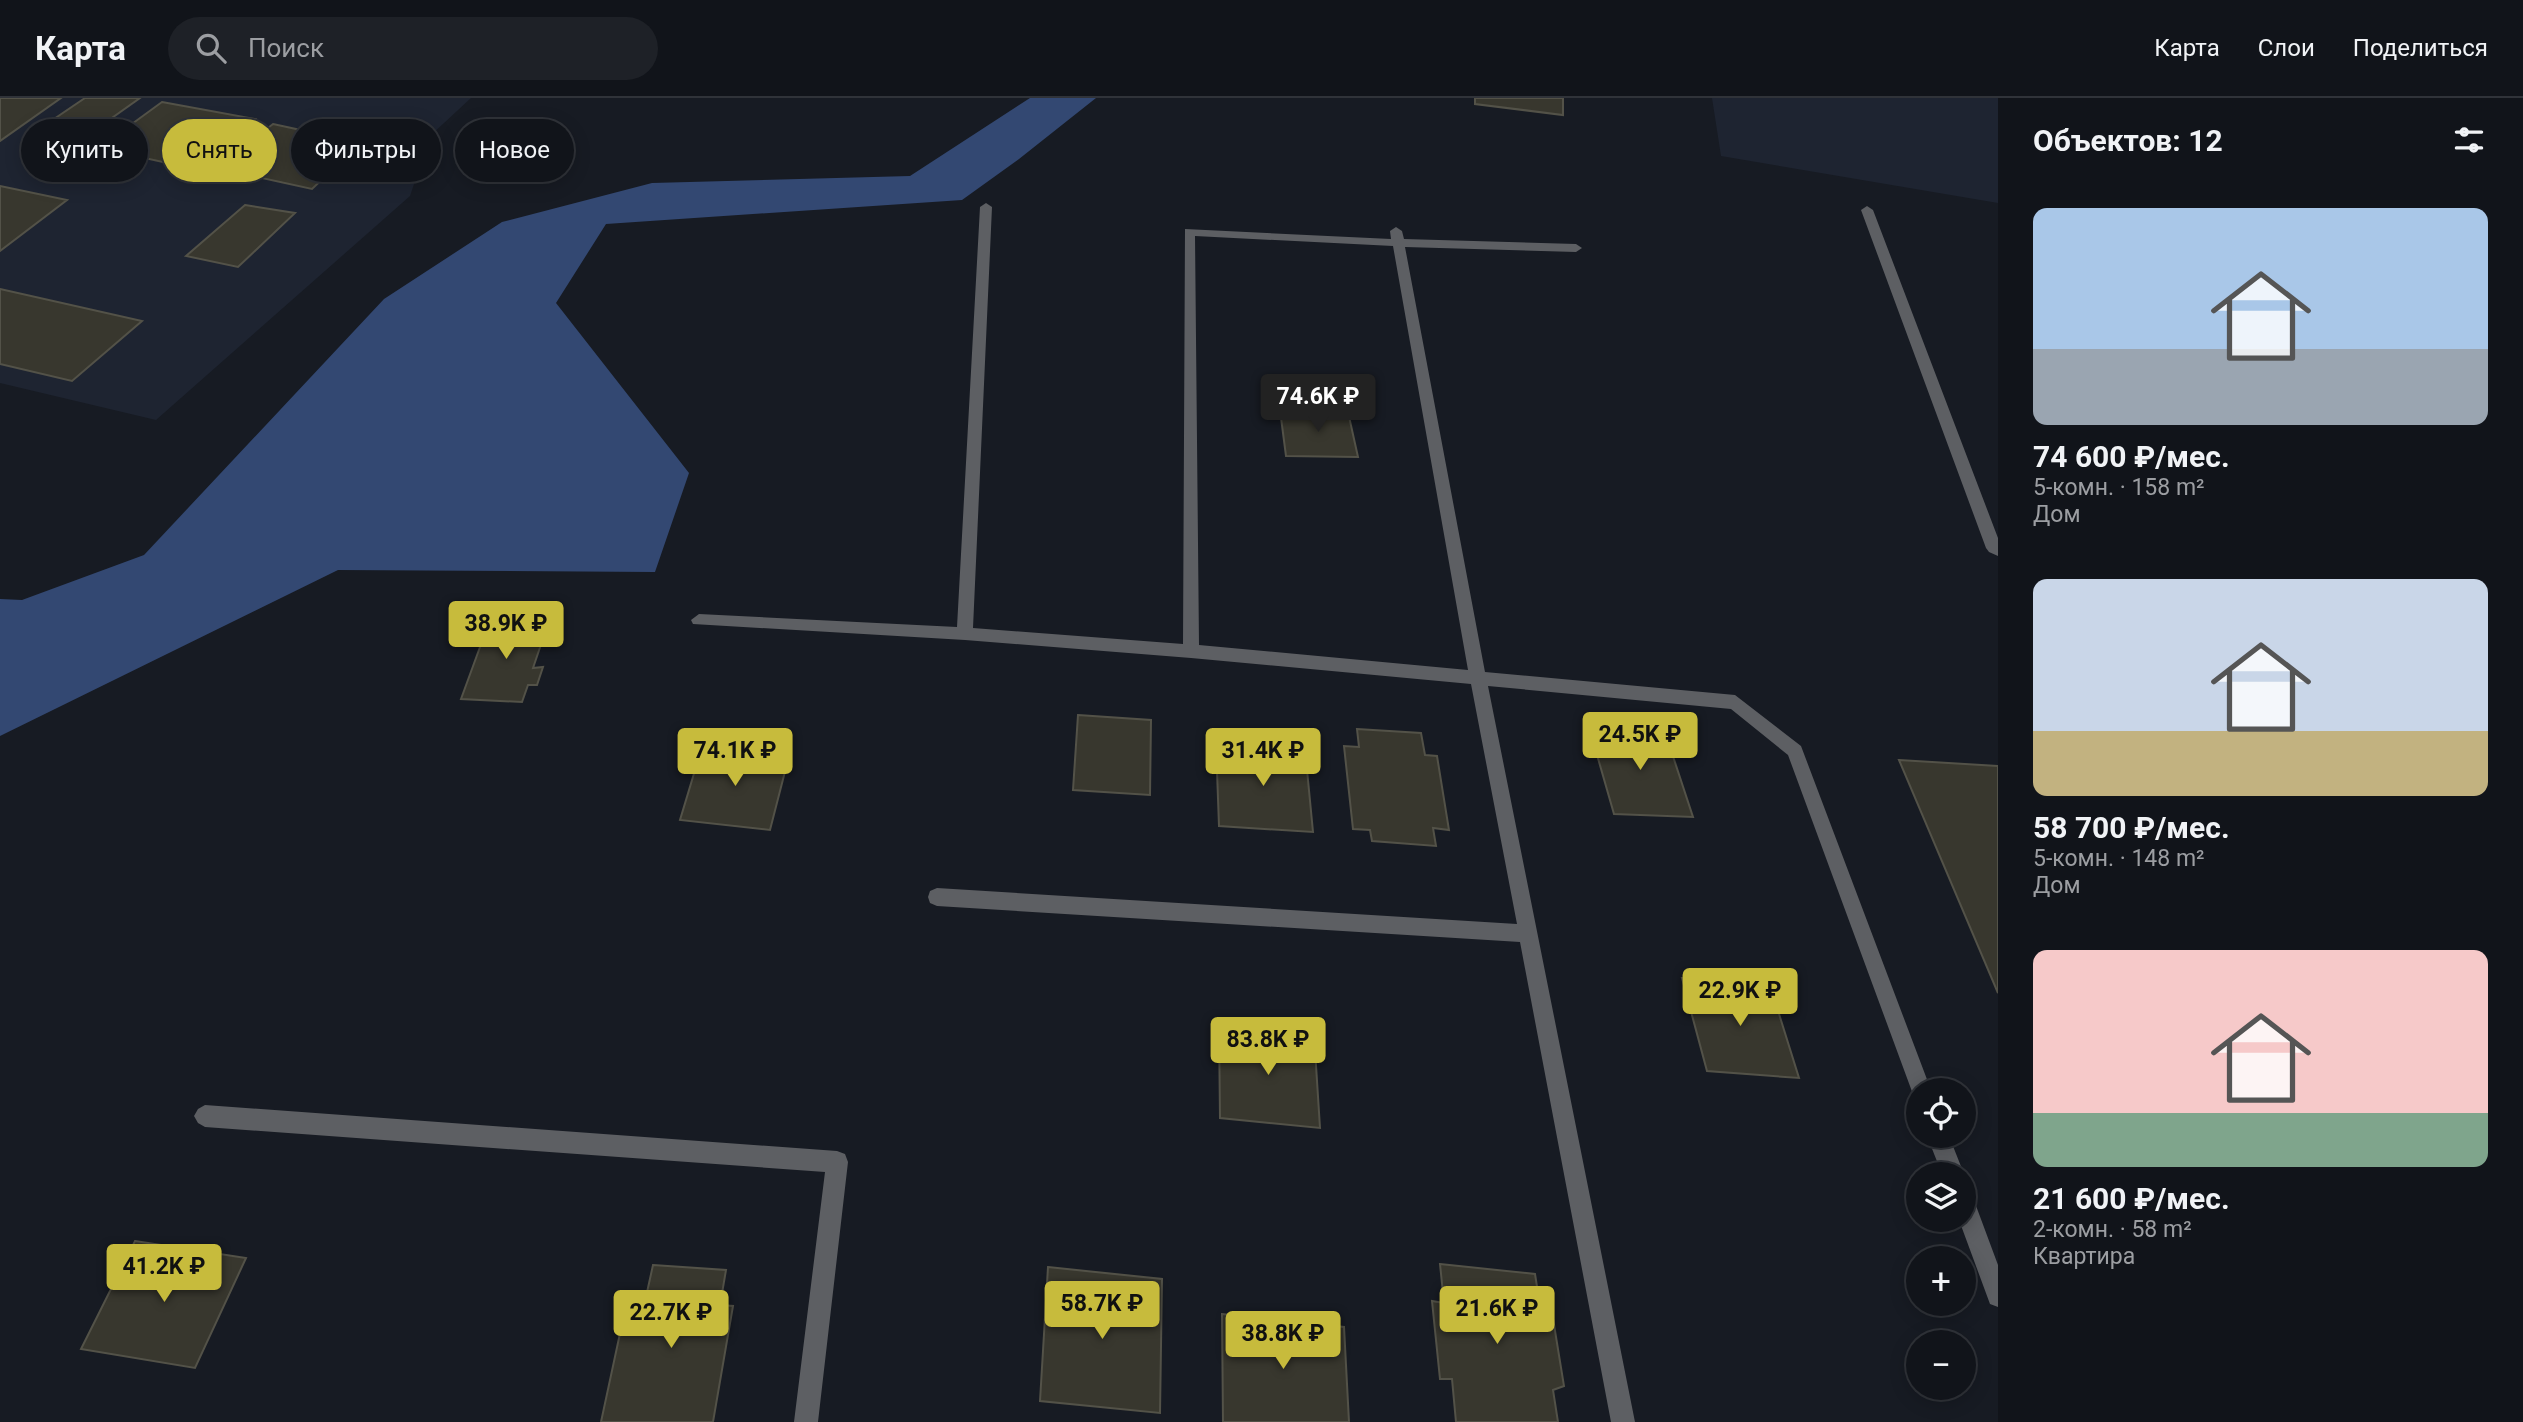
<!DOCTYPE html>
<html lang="ru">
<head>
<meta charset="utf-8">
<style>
	:root { --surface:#11141a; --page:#1e2127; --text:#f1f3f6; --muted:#9c9ea2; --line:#303339; --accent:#c7bb3c }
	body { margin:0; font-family:Roboto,sans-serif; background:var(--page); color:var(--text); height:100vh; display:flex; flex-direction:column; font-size:26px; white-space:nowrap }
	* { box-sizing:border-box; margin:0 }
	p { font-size:23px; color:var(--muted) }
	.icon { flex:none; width:38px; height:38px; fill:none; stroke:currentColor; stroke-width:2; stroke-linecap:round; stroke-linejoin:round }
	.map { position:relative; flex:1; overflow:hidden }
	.panel { display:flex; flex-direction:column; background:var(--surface); width:525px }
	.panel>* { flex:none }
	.guide { position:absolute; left:21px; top:21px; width:665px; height:63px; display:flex; gap:14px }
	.fabs { position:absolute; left:1906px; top:980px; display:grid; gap:14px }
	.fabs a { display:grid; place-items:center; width:70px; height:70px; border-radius:50%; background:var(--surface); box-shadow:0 4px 18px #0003,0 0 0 2px var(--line); font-size:35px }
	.price { position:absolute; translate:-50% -60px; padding:0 16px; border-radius:7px; background:var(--accent); color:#111; font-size:23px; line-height:46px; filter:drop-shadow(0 2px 4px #0008) }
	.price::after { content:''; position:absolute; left:50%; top:42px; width:21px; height:16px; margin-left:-10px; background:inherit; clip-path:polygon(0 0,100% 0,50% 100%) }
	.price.active { background:#222; color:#fff }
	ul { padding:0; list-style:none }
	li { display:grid; align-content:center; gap:14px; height:371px; padding:0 35px }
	li span { display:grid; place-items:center; height:217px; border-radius:14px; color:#555 }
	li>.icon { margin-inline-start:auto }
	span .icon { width:126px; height:126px; fill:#fffc; stroke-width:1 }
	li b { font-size:30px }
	h2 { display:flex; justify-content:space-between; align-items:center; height:84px; padding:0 35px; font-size:30px }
	.chip { padding:0 24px; border-radius:32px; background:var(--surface); box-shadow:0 4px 18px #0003,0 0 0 2px var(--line); font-size:24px; line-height:63px }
	.chip.active { background:var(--accent); color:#111 }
	header { display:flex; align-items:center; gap:42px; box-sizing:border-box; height:98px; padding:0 35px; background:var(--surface); border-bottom:2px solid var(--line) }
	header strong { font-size:33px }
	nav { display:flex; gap:38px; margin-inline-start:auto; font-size:24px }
	.search { width:490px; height:63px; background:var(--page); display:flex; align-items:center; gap:18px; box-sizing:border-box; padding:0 24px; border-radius:38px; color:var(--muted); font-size:26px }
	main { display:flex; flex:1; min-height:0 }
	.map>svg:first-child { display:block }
</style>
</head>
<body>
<header>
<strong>Карта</strong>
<div class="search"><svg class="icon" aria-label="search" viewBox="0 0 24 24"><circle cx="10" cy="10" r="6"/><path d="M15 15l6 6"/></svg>Поиск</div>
<nav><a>Карта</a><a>Слои</a><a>Поделиться</a></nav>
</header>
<main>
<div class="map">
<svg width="1998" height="1324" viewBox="0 0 1998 1324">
	<rect width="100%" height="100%" fill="#171b23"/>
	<!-- built -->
	<path fill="#1e2431" d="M0,0H471L430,38L410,98L156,322L0,285Z
		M1712,0H1998V105L1721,58Z"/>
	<!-- forest -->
	<path fill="#334872" d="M1030,0H1096L1019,61L962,102L606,126L556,205L689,375L655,474L338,472L0,638V501L22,502L144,457L384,201L502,124L652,85L910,78Z"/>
	<!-- building -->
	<path fill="#38372e" stroke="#535248" stroke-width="2" d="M0,0H61L0,43Z
		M85,0H140L71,49L26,40Z
		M1475,0H1563V17L1475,6Z
		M162,4L255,21L190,70L99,50Z
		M273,26L361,45L312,91L217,70Z
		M0,88L67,102L0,153Z
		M245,107L295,115L238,169L186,158Z
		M0,191L142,223L72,283L0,266Z
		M1280,312L1348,314L1358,359L1286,358Z
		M491,519L549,523L533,570L543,569L537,587H528L522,604L461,601Z
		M1078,617L1151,622L1150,697L1073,692Z
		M1589,629L1664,631L1693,719L1614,716Z
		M1357,631L1421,635L1425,657L1437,658L1449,732L1433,730L1436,748L1372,743L1370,732L1353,731L1344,648L1359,649Z
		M1216,645L1305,651L1313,734L1219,728Z
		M702,649L789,658L770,732L680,722Z
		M1899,662L1998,668V895Z
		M1682,880L1770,887L1799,980L1707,973Z
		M1219,927L1314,936L1320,1030L1220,1020Z
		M135,1143L246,1160L195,1270L81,1251Z
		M1440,1166L1535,1176L1539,1201L1550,1202L1564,1288L1553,1292L1558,1324H1456L1452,1281H1440L1432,1203L1444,1205Z
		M653,1167L726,1172L720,1207L733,1208L713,1324H601L628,1198L646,1199Z
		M1048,1169L1162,1181L1160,1315L1040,1303Z
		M1222,1216L1344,1229L1349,1324H1223Z"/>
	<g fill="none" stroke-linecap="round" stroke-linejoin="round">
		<!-- minor -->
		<path fill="#5d5f63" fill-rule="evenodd" d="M986,105L992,109L973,530L1183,546L1185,131L1391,141L1390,133L1396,129L1402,133L1404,141L1576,146L1582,150L1576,154L1405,149L1485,574L1735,597L1801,648L1931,992H1918V1001L1914,999L1788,657L1731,611L1488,588L1635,1324H1611L1520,844L937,808L930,805L928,799L930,793L937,790L1517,826L1471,586L1191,560L965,542L693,526L691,522L699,516L957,529L980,109ZM1195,138L1393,148L1468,572L1199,547Z
			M1867,108L1873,112L1998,440V458L1989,454L1986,450L1861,112Z
			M205,1007L837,1053L845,1056L848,1064L818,1324H794L825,1074L205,1029L198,1025L194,1018L198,1011Z
			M1927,1038H1949L1964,1076V1077L1942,1076Z
			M1964,1094L1972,1097L1998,1167V1209L1990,1206L1959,1122H1964Z"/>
	</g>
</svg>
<div class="fabs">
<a><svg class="icon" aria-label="locate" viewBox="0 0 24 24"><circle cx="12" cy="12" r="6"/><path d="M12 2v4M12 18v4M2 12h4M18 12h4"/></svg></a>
<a><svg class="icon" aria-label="layers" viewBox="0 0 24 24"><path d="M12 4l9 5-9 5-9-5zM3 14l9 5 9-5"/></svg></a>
<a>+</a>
<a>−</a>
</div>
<b class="price active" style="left:1318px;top:336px">74.6K ₽</b>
<b class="price" style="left:506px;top:563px">38.9K ₽</b>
<b class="price" style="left:1640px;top:674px">24.5K ₽</b>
<b class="price" style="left:735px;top:690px">74.1K ₽</b>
<b class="price" style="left:1263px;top:690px">31.4K ₽</b>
<b class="price" style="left:1740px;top:930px">22.9K ₽</b>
<b class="price" style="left:1268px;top:979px">83.8K ₽</b>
<b class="price" style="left:164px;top:1206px">41.2K ₽</b>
<b class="price" style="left:1102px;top:1243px">58.7K ₽</b>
<b class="price" style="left:1497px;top:1248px">21.6K ₽</b>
<b class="price" style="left:671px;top:1252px">22.7K ₽</b>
<b class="price" style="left:1283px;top:1273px">38.8K ₽</b>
<div class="guide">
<a class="chip">Купить</a>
<a class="chip active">Снять</a>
<a class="chip">Фильтры</a>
<a class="chip">Новое</a>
</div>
</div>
<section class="panel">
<h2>Объектов: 12<svg class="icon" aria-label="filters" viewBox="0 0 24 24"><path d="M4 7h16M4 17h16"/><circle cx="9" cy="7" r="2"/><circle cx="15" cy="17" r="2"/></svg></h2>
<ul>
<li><span style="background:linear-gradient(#a9c7e8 65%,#9aa5b1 0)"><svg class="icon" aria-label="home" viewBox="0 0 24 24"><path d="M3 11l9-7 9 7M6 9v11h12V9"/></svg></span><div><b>74 600 ₽/мес.</b><p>5-комн. · 158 m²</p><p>Дом</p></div></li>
<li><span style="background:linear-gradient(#c9d6e8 70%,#c2b280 0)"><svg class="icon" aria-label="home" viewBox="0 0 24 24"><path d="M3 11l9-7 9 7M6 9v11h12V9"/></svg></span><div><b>58 700 ₽/мес.</b><p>5-комн. · 148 m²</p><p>Дом</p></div></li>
<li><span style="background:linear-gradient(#f6c9c9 75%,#7fa58c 0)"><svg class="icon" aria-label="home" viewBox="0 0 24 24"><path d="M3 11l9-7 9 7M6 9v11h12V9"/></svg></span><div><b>21 600 ₽/мес.</b><p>2-комн. · 58 m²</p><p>Квартира</p></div></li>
</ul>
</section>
</main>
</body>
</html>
